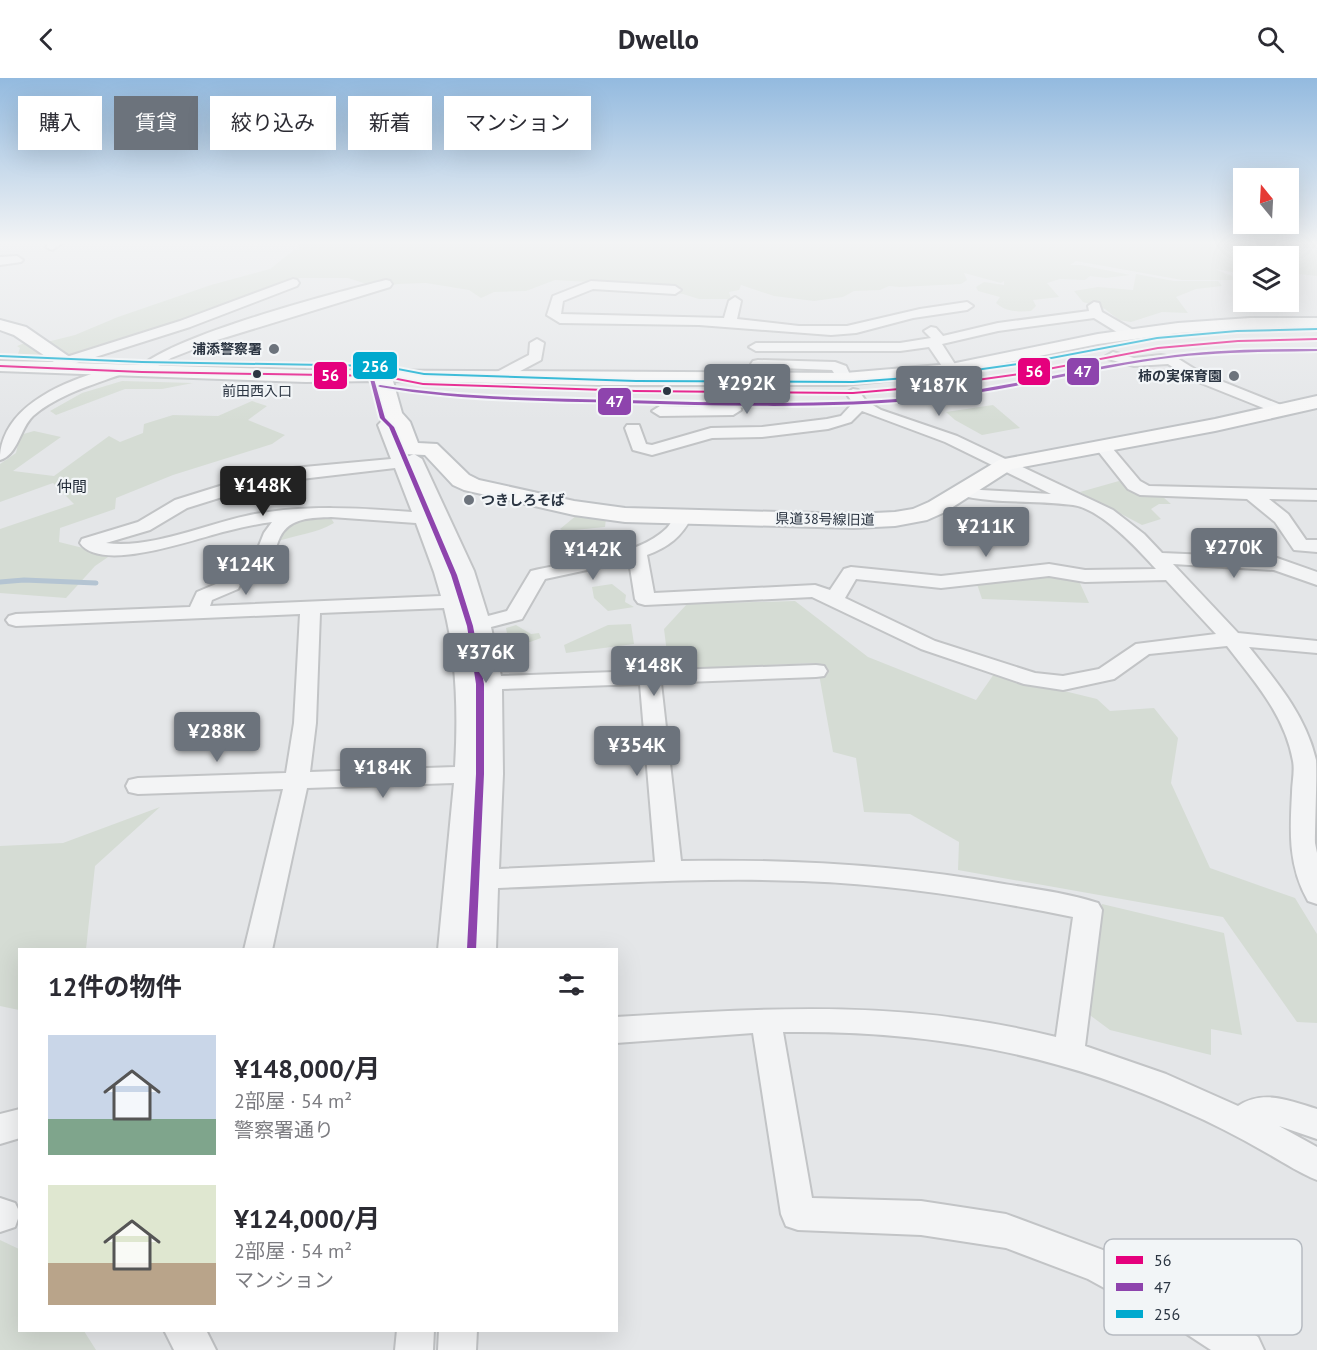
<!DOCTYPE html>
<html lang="ja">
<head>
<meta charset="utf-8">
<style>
	:root { --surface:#fff; --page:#f2f2f3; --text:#2b2b33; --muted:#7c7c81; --accent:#6c737c }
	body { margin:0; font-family:"PT Sans","Noto Sans JP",sans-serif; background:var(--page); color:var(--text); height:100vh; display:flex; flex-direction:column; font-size:22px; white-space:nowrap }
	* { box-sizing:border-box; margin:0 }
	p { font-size:20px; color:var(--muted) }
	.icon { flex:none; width:33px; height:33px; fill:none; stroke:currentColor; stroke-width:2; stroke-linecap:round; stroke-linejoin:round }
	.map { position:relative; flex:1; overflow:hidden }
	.sheet { position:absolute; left:18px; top:870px; width:600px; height:384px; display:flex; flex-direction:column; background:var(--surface); border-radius:0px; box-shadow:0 6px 24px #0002 }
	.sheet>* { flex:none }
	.hud { position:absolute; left:18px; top:18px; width:600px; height:54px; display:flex; gap:12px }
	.needle { width:39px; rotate:342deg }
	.controls { position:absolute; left:1233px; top:90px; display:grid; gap:12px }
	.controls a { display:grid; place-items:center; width:66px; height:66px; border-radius:0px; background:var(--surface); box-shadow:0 6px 24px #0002; font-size:30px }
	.price { position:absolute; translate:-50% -51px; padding:0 14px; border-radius:6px; background:var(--accent); color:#fff; font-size:20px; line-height:39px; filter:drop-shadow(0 2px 3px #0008) }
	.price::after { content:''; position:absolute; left:50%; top:36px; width:18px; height:14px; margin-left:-9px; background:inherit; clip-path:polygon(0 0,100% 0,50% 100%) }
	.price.active { background:#222; color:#fff }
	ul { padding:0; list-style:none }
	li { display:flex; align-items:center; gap:18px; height:150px; padding:0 30px }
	li span { display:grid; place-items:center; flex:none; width:168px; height:120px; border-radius:0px; color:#555 }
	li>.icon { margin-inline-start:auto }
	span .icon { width:72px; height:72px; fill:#fffc; stroke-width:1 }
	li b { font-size:26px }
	h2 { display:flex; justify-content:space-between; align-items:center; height:72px; padding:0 30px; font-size:26px }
	.pill { padding:0 21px; border-radius:0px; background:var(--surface); box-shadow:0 6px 24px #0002; font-size:21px; line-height:54px }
	.pill.active { background:var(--accent); color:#fff }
	header { display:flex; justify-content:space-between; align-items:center; height:78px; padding:0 30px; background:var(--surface); font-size:27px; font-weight:700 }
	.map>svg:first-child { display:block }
</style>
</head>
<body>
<header><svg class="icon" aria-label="back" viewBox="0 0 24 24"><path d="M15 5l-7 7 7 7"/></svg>Dwello<svg class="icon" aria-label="search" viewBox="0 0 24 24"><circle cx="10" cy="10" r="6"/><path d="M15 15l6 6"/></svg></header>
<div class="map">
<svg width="1317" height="1272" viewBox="0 0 1317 1272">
	<rect width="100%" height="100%" fill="#e4e6e8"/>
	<!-- green -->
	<path fill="#d5dcd4" d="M299,165H1317V170L1282,172H1317V198L1289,195L1288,178H1244L1243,196L1215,191L1241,202H1182L1076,183L1070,187H1081L1130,197L1106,200L1090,198L1085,202L1060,201L1047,205L1059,219L1033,222L1036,228L1031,233C1018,234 1006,234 996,225L1000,219L978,213L976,209L984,204L1004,207V203L1001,205L964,195L967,202L961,206L900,209L889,208L880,212L854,213L843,219L814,223L774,218L741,207L739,212L729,214L731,221H699L683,216L671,215L673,209L555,202L526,213L494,214L481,220L469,212L426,205L398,206L379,210L348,200H299L170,249L55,282L9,280L18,276L20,270L17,268L30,263L35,267L75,257L118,239L211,207L270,191L294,172H299Z
		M1136,196L1174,203H1218L1222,208L1196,211L1176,219L1188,235L1162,234L1131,244L1119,242L1105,231L1083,224L1074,213L1098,209L1133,212Z
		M122,303L193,305L162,311H125L56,337L50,333L82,315Z
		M252,323L267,328L248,342L285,357L272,366L173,397L116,420L115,431L60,450L59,464L111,477L95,488L66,520L0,515V451L74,426L53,405L0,424V386L16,375L20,357L34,353L61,359L13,393L54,398L109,358L120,364L143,355L144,346L173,337L218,338Z
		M993,327L1020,350L982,357L955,342L946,334Z
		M1119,403L1143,417L1163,419L1171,426H1159L1151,431L1161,441L1142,447L1080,414Z
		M329,437L334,445C315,456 295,457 275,464C291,438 300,440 329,437Z
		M577,437L606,440L605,449L564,453L560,451Z
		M1053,495L1078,501L1089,525L982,521L976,503Z
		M612,506L626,517L625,524L634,529L608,533L594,520L592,509Z
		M795,523L868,579L976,622L994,596L1097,621L1110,633L1154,630L1178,660L1171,705L1210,790L1295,820L1317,856V945L1297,944L1223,839L958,792L959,764L910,736L864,734L856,680L833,674L817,585L669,591L664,551L687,526Z
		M631,546L634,566L566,575L564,567L608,547Z
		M516,547L531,556L539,555L541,560L530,564L509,566L506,550Z
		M160,729L95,788L86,871L20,872L19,932L0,928V768L63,765Z
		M1102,826L1224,855L1242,957L1211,951V977L1110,952L1087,935Z
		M0,1162L19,1171L20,1252L84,1253L96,1272H0Z"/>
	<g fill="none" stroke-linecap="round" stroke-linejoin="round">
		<!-- stream -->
		<path stroke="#b4c4d2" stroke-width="5" d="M0,504L24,502L96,505"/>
		<!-- minor casing -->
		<g stroke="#c2c4c6" stroke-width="4">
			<path id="minor" d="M49,165H62L52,172L46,169Z
				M17,178L23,182L21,184L0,187V179Z
				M293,201L297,202L299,205L297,208L190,249L70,287H60L58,284L60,281L180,243Z
				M386,202L390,203L392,206L390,209L217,262L171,280L142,298L135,294C161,260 338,214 386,202Z
				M591,203L675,208L681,212L675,216L593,211L563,223L561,236L724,240L729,223L735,219L741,223L737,241L799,248H847L920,231L967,224L973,228L967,232L913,240L856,255L831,257L699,247L560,245L547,237L553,218Z
				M1094,224L1099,225L1102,234L1135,253L1137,256L1135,259H1125L1094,240L998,253L942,266L958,291L951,295L946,294L929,269L900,273H756L749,269L756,265H900L931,260L924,253L931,249L936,250L943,258L998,245L1089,233L1088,228Z
				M537,261L544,265L541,282L505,301H495L493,298L495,295L529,277L530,265Z
				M1113,274L1134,280L1161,277L1177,280L1201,295L1286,329L1289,332L1281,337L1191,301L1168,286L1134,288L1108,281L1106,278Z
				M758,282L835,284L846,288L852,301L845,305L840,304L832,292L753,289L751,286L753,283Z
				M117,289L122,290L124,293L122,296C92,307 57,317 33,338C20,350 18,377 0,382C0,326 71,300 117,289Z
				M732,311L739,315L741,332L733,337L660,338L652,333L660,328L725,329V315Z
				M853,311L858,312L866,323L881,332L957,358L1113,432L1144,456L1162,475L1277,480L1317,494V507L1274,492L1173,486L1238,555L1317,563V575L1249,569C1277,604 1306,638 1316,682C1317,700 1315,744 1315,765L1317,775V826L1308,823C1288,788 1290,754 1292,715C1292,705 1295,693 1293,683C1285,637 1254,603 1227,568L1149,576L1114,601L1063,612L1024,606L921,571L812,519L645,527L638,525L635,521L629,483L545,501L522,541L491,549L501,598L816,587L824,588L827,593L824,598L816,599L661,605L681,783C789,781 897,787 1004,806C1035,811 1067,815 1098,825L1102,832L1085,968L1166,996L1238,1028C1264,1011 1290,1023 1317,1031V1061L1279,1048L1317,1069V1102C1299,1095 1283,1084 1265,1074C1239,1059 1212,1045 1184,1033C1055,974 925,952 783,954L812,1120L921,1123L1006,1136L1111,1175L1205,1225L1258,1259L1264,1272H1211L1179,1251L1088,1201L1006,1170L921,1157L798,1152L786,1148L781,1136L753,955L616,965V939C769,930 906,921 1056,959L1073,839C984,821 894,806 803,803C701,799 600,806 498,810L496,872H468L479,696V694L466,872H438L454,705L307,710L272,872H244L283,711L138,716L129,714L126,708L129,702L138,700L286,695L294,645L300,536L16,548L9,546L6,542L9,538L16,536L190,529L197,514L223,503L236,477L258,470L264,455L272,444C257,446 242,449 227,453C197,460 101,496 80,465L82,461L138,444L175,422L258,396L293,390L391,381L378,347L389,335L394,333L402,338L394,347L407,379L414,376L422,381L474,493L488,538L507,533L531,493C571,483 637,480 667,450C671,446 673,439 677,434H689L692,438C682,459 668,469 647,477L654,515L815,507L830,512L844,491L851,489L941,498L1049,486L1085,492L1156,491C1137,470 1101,431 1073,427C1034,422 996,426 958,417L955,413L958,409L964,408L981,412L1051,416L945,364L862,333L851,344L828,351L762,359L712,360L652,377L633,372L625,350L627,347H639L646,366L652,367L711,350L762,349L827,341L841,338L853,325L846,315ZM395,390L412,434C358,430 308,427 255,436C207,445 155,471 106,465L150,452L187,430L267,405ZM331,439L416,445L434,494L441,518L210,528L212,522L238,511L251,485L273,477C276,471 277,465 280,459C290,439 312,440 331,439ZM435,448L454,493L461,517H460ZM1049,498L1085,504L1166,502L1216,556L1136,566L1099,591L1063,598L1035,595L935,563L845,520L856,501L941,510ZM464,529C477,550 480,616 480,643L471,556ZM444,530C457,581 458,637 455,689L310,694L316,645L320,535ZM640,606L655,784L499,791L503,696L502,611Z
				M1102,363L1108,365L1140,403L1149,408L1317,412V422L1269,421L1288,436L1306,462H1317V474L1294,472L1275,444L1247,421L1140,417L1128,411L1094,368Z
				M20,1031V1060L0,1066V1036Z
				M0,1120L15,1125L20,1135L15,1149L0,1154Z
				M164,1252H206L216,1272H174Z
				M397,1252H434L433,1272H395Z
				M439,1252H477L476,1272H438Z"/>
		</g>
		<!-- major casing -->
		<g stroke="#c0c3c6" stroke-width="4">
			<path id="major" d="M1250,240H1317V250H1250L1178,255L1098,266L951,296L845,307H597L393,303L402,335L410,344L418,365L437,366L469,397L479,402L574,423L625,430L854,436L895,434L913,431L929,424L999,382L1215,341L1317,318V330L1215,353L1012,391L945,434L927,442L895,448L854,450L625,444L574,437L464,412L453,407L425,377L403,376L391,345L383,336L374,303L306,304L0,293V283L54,284L14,257L0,252V242L26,249L71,280L73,285L306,292L845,295L951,286L1098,256L1178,245Z"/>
		</g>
		<!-- minor -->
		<use href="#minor" fill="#f3f4f5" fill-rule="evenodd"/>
		<!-- major -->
		<use href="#major" fill="#f7f7f7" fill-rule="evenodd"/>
		<!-- bus-1 casing -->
		<g stroke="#f2f5f7" stroke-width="4">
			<path id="bus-1" d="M1317,260V262L1238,264L1158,271L1027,296L934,309L853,316L636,314L423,307L382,299L142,295L0,289V287L142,293L382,297L423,305L636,312L853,314L934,307L1027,294L1158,269L1238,262Z"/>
		</g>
		<!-- bus-2 casing -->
		<g stroke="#f2f5f7" stroke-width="4">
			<path id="bus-2" d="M1317,271V273C1265,274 1213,274 1161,281C1085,292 1010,312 933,321C831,331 728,328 625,325C543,323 461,323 380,309L378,308L380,307C461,320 543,320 625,322C728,325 831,328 933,318C1010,309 1085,289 1161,279C1213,271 1265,271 1317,271Z
				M370,300L374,301L385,340L394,349L457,497L473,548L484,606V696L476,872L467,871L476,696V606L467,548L451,497L389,349L380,340L370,301Z"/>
		</g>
		<!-- bus-3 casing -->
		<g stroke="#f2f5f7" stroke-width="4">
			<path id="bus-3" d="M1317,250V252L1237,254L1157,261L1025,286L933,299L853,305L636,304L424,297L382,289L142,285L0,279V277L142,283L382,287L424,295L636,302L853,303L933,297L1025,284L1157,259L1237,252Z"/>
		</g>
		<!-- bus-1 -->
		<use href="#bus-1" fill="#e5007d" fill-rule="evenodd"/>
		<!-- bus-2 -->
		<use href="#bus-2" fill="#8e44ad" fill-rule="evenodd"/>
		<!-- bus-3 -->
		<use href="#bus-3" fill="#00a9ce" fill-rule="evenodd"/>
	</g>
	<!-- sky -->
	<linearGradient id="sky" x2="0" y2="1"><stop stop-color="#93badf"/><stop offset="0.48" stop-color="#f3f4f5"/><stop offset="1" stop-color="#f3f4f5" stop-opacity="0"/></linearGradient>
	<rect width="1317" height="343" fill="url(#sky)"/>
	<!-- markers -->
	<g fill="#6c737c" stroke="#f2f5f7" stroke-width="2">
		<circle cx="274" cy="271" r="6"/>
		<circle cx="1234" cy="298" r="6"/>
		<circle cx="469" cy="422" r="6"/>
	</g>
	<g fill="#2b3542" stroke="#f2f5f7" stroke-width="2">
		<circle cx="257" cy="296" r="5"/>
		<circle cx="667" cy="313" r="5"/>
	</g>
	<g text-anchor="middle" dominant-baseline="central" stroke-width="4.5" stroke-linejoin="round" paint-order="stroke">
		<!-- far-poi labels -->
		<g font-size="14" font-weight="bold" fill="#2b3542" stroke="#f2f5f7" text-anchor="end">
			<text x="262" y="271">浦添警察署</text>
			<text x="1222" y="298">柿の実保育園</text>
			<text x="481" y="422" text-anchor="start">つきしろそば</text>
		</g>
		<!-- bus labels -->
		<g font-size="14" fill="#2b3542" stroke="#f2f5f7">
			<text x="257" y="313">前田西入口</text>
		</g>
		<!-- far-street labels -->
		<g font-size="14" fill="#2b3542" stroke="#f2f5f7">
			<text transform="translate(825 441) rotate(1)">県道38号線旧道</text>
		</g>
		<!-- far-quarter labels -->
		<g font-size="15" fill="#1d2633" stroke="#f2f5f7">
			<text x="72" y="408">仲間</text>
		</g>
	</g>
	<!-- legend -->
	<rect x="1104" y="1161" width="198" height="96" rx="9" fill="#f2f5f7" stroke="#b6bbc1" stroke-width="1.5"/>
	<rect x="1116" y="1178" width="27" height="8" fill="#e5007d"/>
	<rect x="1116" y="1205" width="27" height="8" fill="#8e44ad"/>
	<rect x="1116" y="1232" width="27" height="8" fill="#00a9ce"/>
	<g font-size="16" fill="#2b3542">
		<text x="1154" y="1188">56</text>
		<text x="1154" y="1215">47</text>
		<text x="1154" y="1242">256</text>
	</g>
	<g stroke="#f2f5f7" stroke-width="2">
		<rect x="352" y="273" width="46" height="29" rx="6" fill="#00a9ce"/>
		<rect x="1066" y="279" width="34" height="29" rx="6" fill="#8e44ad"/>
		<rect x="1017" y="279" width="34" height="29" rx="6" fill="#e5007d"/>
		<rect x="313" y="283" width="35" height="29" rx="6" fill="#e5007d"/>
		<rect x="597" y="309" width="35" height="29" rx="6" fill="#8e44ad"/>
	</g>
	<g font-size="16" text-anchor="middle" font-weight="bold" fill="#fff">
		<text x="375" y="294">256</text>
		<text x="1083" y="299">47</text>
		<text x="1034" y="299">56</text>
		<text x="330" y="303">56</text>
		<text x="615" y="329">47</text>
	</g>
</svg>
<div class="controls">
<a><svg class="needle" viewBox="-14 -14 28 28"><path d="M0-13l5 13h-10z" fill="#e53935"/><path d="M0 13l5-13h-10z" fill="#7c7c81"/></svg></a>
<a><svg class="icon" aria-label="layers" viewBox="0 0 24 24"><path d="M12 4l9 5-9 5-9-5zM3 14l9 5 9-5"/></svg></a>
</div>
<b class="price" style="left:747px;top:337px">¥292K</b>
<b class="price" style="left:939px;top:339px">¥187K</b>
<b class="price active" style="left:263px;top:439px">¥148K</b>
<b class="price" style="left:986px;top:480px">¥211K</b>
<b class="price" style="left:1234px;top:501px">¥270K</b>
<b class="price" style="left:593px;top:503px">¥142K</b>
<b class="price" style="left:246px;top:518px">¥124K</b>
<b class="price" style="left:486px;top:606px">¥376K</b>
<b class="price" style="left:654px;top:619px">¥148K</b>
<b class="price" style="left:217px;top:685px">¥288K</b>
<b class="price" style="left:637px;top:699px">¥354K</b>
<b class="price" style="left:383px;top:721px">¥184K</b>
<div class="hud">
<a class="pill">購入</a>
<a class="pill active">賃貸</a>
<a class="pill">絞り込み</a>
<a class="pill">新着</a>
<a class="pill">マンション</a>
</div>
<section class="sheet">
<h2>12件の物件<svg class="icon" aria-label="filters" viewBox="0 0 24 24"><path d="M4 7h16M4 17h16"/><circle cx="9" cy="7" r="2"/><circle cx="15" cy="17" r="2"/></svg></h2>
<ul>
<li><span style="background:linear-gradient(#c9d6e8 70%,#7fa58c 0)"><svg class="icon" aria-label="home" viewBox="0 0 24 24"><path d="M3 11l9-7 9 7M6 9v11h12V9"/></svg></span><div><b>¥148,000/月</b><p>2部屋 · 54 m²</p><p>警察署通り</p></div></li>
<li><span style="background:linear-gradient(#dfe7d0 65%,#b9a48a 0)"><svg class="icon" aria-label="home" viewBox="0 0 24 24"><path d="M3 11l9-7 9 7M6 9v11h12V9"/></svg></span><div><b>¥124,000/月</b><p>2部屋 · 54 m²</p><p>マンション</p></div></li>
</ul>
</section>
</div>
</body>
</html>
